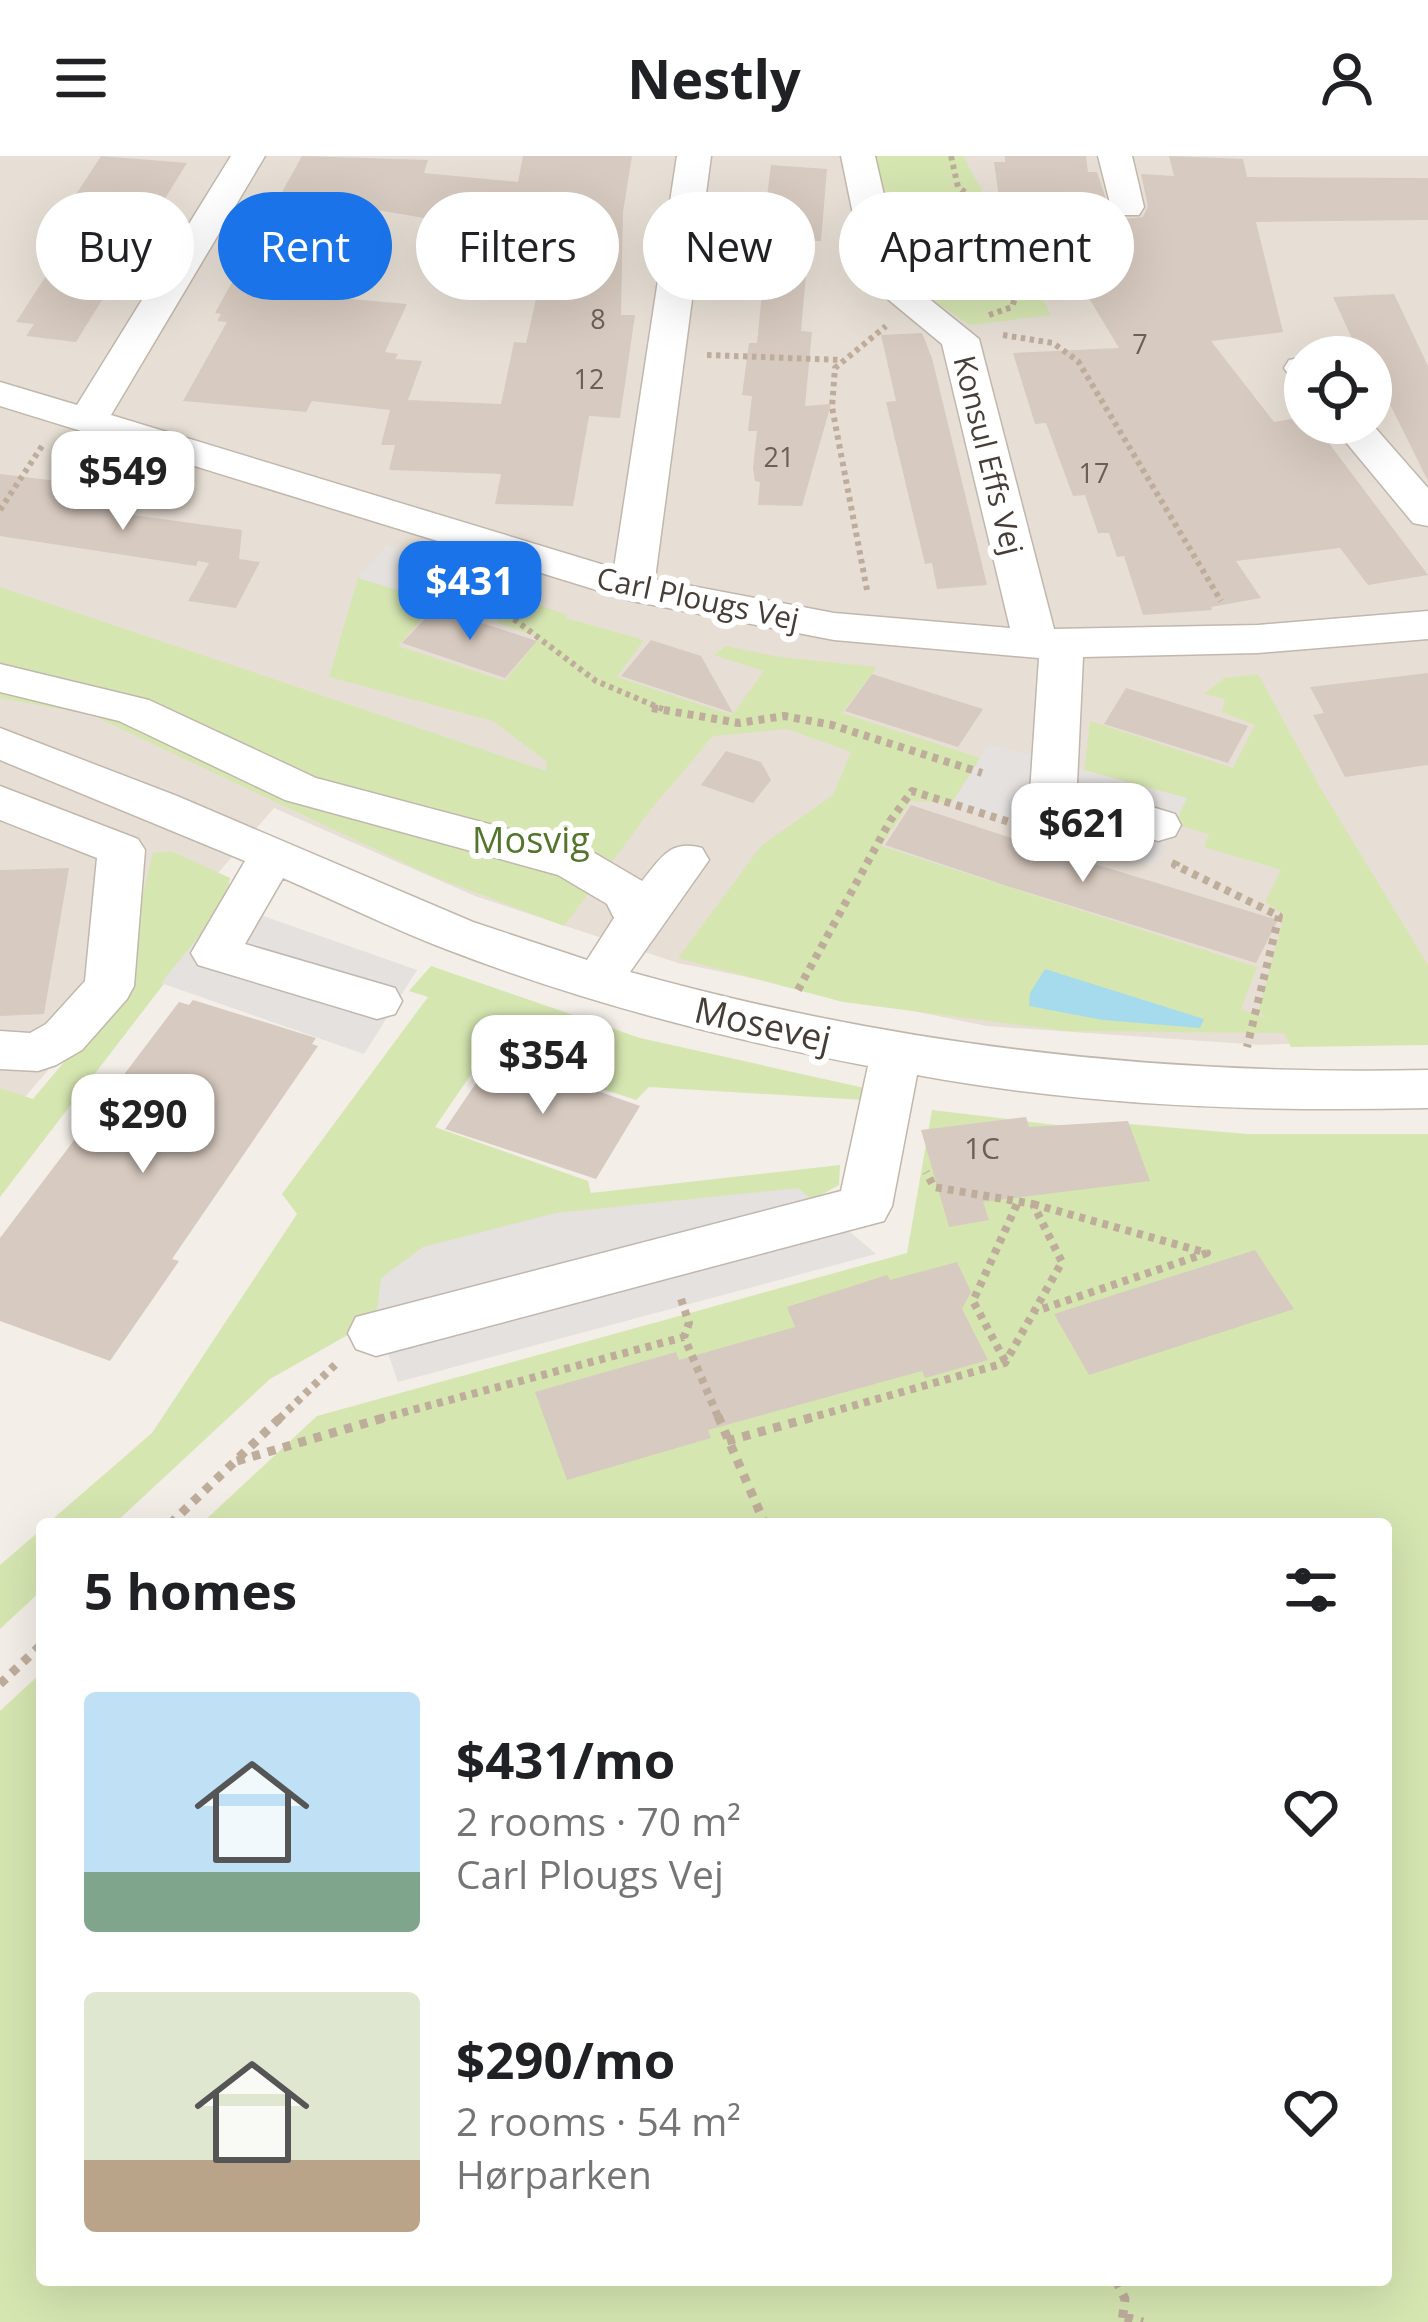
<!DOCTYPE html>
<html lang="en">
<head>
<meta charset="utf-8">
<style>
	:root { --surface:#fff; --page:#f6f6f6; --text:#202124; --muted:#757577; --accent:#1a73e8 }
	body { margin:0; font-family:"Open Sans",sans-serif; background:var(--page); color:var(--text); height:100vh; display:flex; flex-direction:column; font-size:45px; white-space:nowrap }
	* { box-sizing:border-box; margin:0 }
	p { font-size:39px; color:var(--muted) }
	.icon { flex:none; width:66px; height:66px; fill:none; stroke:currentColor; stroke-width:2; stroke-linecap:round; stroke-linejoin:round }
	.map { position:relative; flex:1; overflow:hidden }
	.panel { position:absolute; left:36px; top:1362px; width:1356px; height:768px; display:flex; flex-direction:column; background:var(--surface); border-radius:12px; box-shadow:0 12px 48px #0002 }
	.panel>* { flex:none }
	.hud { position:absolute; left:36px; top:36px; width:1356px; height:108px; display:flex; gap:24px }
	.fabs { position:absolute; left:1284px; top:180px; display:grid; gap:24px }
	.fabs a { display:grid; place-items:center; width:108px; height:108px; border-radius:50%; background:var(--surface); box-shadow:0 12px 48px #0002; font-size:60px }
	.price { position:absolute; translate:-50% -102px; padding:0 27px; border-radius:24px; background:#fff; color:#222; font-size:39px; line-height:78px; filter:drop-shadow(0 3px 6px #0008) }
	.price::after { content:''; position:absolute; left:50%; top:72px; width:36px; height:27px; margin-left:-18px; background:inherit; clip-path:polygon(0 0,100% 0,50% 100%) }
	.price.on { background:var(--accent); color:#fff }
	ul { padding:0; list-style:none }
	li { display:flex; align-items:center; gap:36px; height:300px; padding:0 48px }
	li span { display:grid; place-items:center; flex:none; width:336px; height:240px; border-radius:12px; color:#555 }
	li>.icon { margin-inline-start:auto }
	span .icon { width:144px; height:144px; fill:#fffc; stroke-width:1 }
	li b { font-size:51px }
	h2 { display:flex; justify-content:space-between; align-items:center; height:144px; padding:0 48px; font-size:51px }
	.chip { padding:0 42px; border-radius:54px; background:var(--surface); box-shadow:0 12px 48px #0002; font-size:42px; line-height:108px }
	.chip.on { background:var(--accent); color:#fff }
	header { display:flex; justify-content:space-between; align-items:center; height:156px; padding:0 48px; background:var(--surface); font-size:54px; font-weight:700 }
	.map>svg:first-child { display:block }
</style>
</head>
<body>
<header><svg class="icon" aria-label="menu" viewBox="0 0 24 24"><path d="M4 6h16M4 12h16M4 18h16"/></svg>Nestly<svg class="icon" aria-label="person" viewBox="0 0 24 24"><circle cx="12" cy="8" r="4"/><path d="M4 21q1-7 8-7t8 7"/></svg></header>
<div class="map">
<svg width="1428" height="2166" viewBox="0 0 1428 2166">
	<rect width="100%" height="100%" fill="#f3eee7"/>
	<!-- residential -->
	<path fill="#e7dfd5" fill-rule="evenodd" d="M0,0H1428V882L1261,889L987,870L678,807L475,740L274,652L0,970ZM1305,201H1371V267H1305Z"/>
	<!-- green -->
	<path fill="#d6e6b1" d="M870,0H963L1051,159L970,169L903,124Z
		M358,422L437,446L398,490L505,525L539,482L496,466L518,441L567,459L566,462L644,484L617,521L732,559L764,515L714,499L726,490L779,501L877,511L842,557L980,602L952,647L911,645L881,690L1257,811L1241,853L1267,863L1258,856L1284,759L1265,746L1281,714L1204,691L1209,678L1173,668L1185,642L1084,616L1090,565L1233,612L1255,569L1222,556L1225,543L1204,538L1224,522L1258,518L1321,633L1428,809V889L1291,891L1284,877L1067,875L843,846L678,802L761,690L833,639L851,596L787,573L713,580L652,652L564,770L432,720L92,559L0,542V431L546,615L547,606L493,565L329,521Z
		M171,695L230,722L226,747L0,1041V932L33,943L126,832L129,796L153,697Z
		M431,810L640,882L878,935L880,945L649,931L636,944L487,895L435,971L588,1025L591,1037L840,1009L839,1029L812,1044L376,1163L270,1223L114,1368H47L152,1277L297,1058L282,1038L428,841L409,835Z
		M932,954L1131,978L1129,968L1248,978H1428V2166H0V1555L42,1516V2124H1386V1368H201L317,1260L907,1097Z
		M42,1373V1434L0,1473V1409Z"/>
	<!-- parking -->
	<path fill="#e4e1df" d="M387,389L510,428L484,460L358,422Z
		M989,588L1187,642L1154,711L952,647Z
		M226,747L417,814L364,898L161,827Z
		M798,1032L876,1098L398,1226L376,1163L381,1122L423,1091L556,1057Z"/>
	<!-- water -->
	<path fill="#a6dbed" d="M1045,813L1204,863L1200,872L1103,864L1029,850L1030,837Z"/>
	<!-- building -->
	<path fill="#d7cac0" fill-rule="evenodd" d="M101,0L187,7L76,186L26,180L34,168L16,166L87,57L66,54Z
		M302,0L428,4L424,17L518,26L523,0H632L623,56L621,159H635L620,262L589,260L573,350L495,348L501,318L389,314L395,289H381L390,254L312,245L306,256L183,245L227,166L217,165L221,158L215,157ZM365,52L442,65L441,109L544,108L526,187L514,186L501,248L408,244L422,205L395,203L398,198L385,196L407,148L319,140Z
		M1005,0H1086L1088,16H1097L1113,64L1143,61L1148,50L1141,18L1174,20L1169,0L1243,3L1247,21L1428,22V64L1256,66L1283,176L1211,185L1274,266L1303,261L1324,287L1328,286L1428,419L1368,429L1340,392L1236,405L1261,442L1211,451L1212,454L1143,459L1124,400L1117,401L1109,377H1098L1085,339L1073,340L1046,267L1035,268L1013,197L1119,192L1063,99H1038L1033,70L1014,73L1000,48L994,6H1005Z
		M771,9L827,13L821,85H809L801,175L812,176L805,250L831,248L802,350L758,349L760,326L755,325L753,312L757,275H748L752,240L742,239L749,187H757L767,87H761Z
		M1394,138L1428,210V325L1371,210V201L1361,188L1355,189L1333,141Z
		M922,177L932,202L987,429L937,433L932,407L925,408L886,246L896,245L881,179Z
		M0,318L124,333L111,356L242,374L239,403L260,406L236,452L188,445L209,407L198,405L196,410L0,380Z
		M435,452L482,467L537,485L505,522L402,487Z
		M651,484L701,500L733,557L621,520Z
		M1428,517V609L1345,621L1313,559L1324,557L1310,531Z
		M872,518L935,538L983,553L958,591L845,555Z
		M1126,532L1162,543L1248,570L1228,607L1104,568Z
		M726,595L761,606L771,624L753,647L701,629Z
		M911,649L1026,687L1278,764L1256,807L1010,731L885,689Z
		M69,712L44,858L0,860V714Z
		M193,844L316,882L312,888L318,890L172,1103L179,1105L110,1205L0,1165V1082L179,846L189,849Z
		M495,899L640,950L596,1023L445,973Z
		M1026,961L1029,971L1128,965L1150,1025L983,1046L989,1064L949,1071L921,974Z
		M1255,1094L1294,1153L1089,1219L1054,1158Z
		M957,1106L971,1136L962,1153L988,1204L925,1222L922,1215L708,1274L711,1282L567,1324L535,1236L676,1196L679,1204L795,1171L787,1151L887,1119L890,1124Z"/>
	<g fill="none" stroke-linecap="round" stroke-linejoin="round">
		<!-- minor casing -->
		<g stroke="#c1b7ad" stroke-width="3">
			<path id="minor" d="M231,0H265L111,259L614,412L677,0H711L655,423L834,457L1010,472L942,188L878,135L859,87L841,0H875L895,87L912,129L979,183L1054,473L1258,469L1428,455V483L1258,497L1083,501L1077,628L1175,658L1181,669L1175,680L1158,685L1037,648L1030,637L1039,502L834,484L632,445L0,250V226L77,249Z
				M1098,0H1132L1144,51L1139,59H1113Z
				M1305,201V226L1291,222L1284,212L1289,204Z
				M1330,267H1371L1428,332V370L1413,367Z
				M0,508L149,544L316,622L591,695L642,725C661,702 670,683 702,692L709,704L630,816C892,889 1156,920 1428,914V952C1257,956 1086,950 917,919L892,1050L884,1065L376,1200L356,1193L348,1177L356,1161L841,1035L868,910C725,883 579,845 443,792C389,771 336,745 283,722L245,788L395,832L402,845L395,858L377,863L198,809L191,797L245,705L0,604V572L177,640L473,766L587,804L614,762L607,748L558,719L285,644L119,565L0,536Z
				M0,630L138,683L145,694L134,830L127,843L82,894L56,909L38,915L0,913V875L30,877L46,868L85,825L97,702L0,664Z"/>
		</g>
		<!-- path-far2 -->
		<path stroke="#bfad9c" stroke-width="6" stroke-dasharray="4.5 4.5" stroke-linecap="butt" d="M951,0L958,31L974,43L980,55L963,76L972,87L957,109L974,127L1016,139L1012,151L986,160
			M1003,179L1053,187L1078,205L1221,445
			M707,199L842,204
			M0,354L42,290
			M515,431L499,452L596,525L667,555
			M867,434L832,251L835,212L886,170"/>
		<!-- path-far1 -->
		<path stroke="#bfad9c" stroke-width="8" stroke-dasharray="6 6" stroke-linecap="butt" d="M652,552L739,567L784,560L832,569L982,617
			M1177,705L1175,709L1279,760L1247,891
			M798,834L890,665L912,635L1028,672
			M1033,1048L1207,1097L1036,1155
			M681,1143L689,1167L684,1181
			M1005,1205L973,1145L1018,1046
			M279,1263L337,1207
			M379,1263L684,1181L719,1263
			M806,1263L1005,1207L1062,1106L1033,1048L934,1031L926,1016"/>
		<!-- path -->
		<path stroke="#bfad9c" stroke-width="9" stroke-dasharray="8 8" stroke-linecap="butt" d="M718,1260L765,1368
			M727,1285L817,1260
			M237,1305L390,1260
			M170,1368L282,1260
			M0,1528L42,1488
			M1116,2124L1125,2143L1122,2166
			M1125,2161L1143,2166"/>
		<!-- minor -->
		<use href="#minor" fill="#fff" fill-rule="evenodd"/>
	</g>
	<g text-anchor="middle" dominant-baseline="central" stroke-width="12" stroke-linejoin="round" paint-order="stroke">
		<!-- far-number labels -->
		<g font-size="27" fill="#6a6058">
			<text x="598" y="162">8</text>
			<text x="1140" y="187">7</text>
			<text x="589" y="222">12</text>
			<text x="779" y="300">21</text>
			<text x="1094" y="316">17</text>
		</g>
		<!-- far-street labels -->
		<g font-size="30" fill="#463d36" stroke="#fff">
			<text transform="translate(989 299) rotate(76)">Konsul Effs Vej</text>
			<text transform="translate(698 442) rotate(12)">Carl Plougs Vej</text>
		</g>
		<!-- number labels -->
		<g font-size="30" fill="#6a6058">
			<text x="982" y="991">1C</text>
		</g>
		<!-- park labels -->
		<g font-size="36" fill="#53752c" stroke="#fff">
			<text x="531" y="683">Mosvig</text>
		</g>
		<!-- street labels -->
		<g font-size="36" fill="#463d36" stroke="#fff">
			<text transform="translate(763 868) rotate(13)">Mosevej</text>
		</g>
	</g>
</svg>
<div class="fabs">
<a><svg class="icon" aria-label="locate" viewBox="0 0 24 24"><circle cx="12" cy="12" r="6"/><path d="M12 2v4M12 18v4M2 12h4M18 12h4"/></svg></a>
</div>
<b class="price" style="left:123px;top:377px">$549</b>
<b class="price on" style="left:470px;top:487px">$431</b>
<b class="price" style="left:1083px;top:729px">$621</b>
<b class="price" style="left:543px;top:961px">$354</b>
<b class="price" style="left:143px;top:1020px">$290</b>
<div class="hud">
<a class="chip">Buy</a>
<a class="chip on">Rent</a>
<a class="chip">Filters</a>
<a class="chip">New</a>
<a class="chip">Apartment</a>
</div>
<section class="panel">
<h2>5 homes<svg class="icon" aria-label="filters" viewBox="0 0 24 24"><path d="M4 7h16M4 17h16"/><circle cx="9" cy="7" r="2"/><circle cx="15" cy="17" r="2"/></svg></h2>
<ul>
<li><span style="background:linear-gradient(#bfe0f5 75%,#7fa58c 0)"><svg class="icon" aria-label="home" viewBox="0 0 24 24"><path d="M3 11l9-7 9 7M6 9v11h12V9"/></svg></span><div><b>$431/mo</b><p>2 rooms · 70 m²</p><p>Carl Plougs Vej</p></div><svg class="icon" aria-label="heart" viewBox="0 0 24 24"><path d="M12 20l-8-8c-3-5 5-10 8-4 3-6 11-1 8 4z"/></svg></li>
<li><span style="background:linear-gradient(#dfe7d0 70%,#b9a48a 0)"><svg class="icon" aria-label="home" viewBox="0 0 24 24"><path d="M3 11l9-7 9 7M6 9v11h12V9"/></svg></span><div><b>$290/mo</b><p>2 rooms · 54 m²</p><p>Hørparken</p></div><svg class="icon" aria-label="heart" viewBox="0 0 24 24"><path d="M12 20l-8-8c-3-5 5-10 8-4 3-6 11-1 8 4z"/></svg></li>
</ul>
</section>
</div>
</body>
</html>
